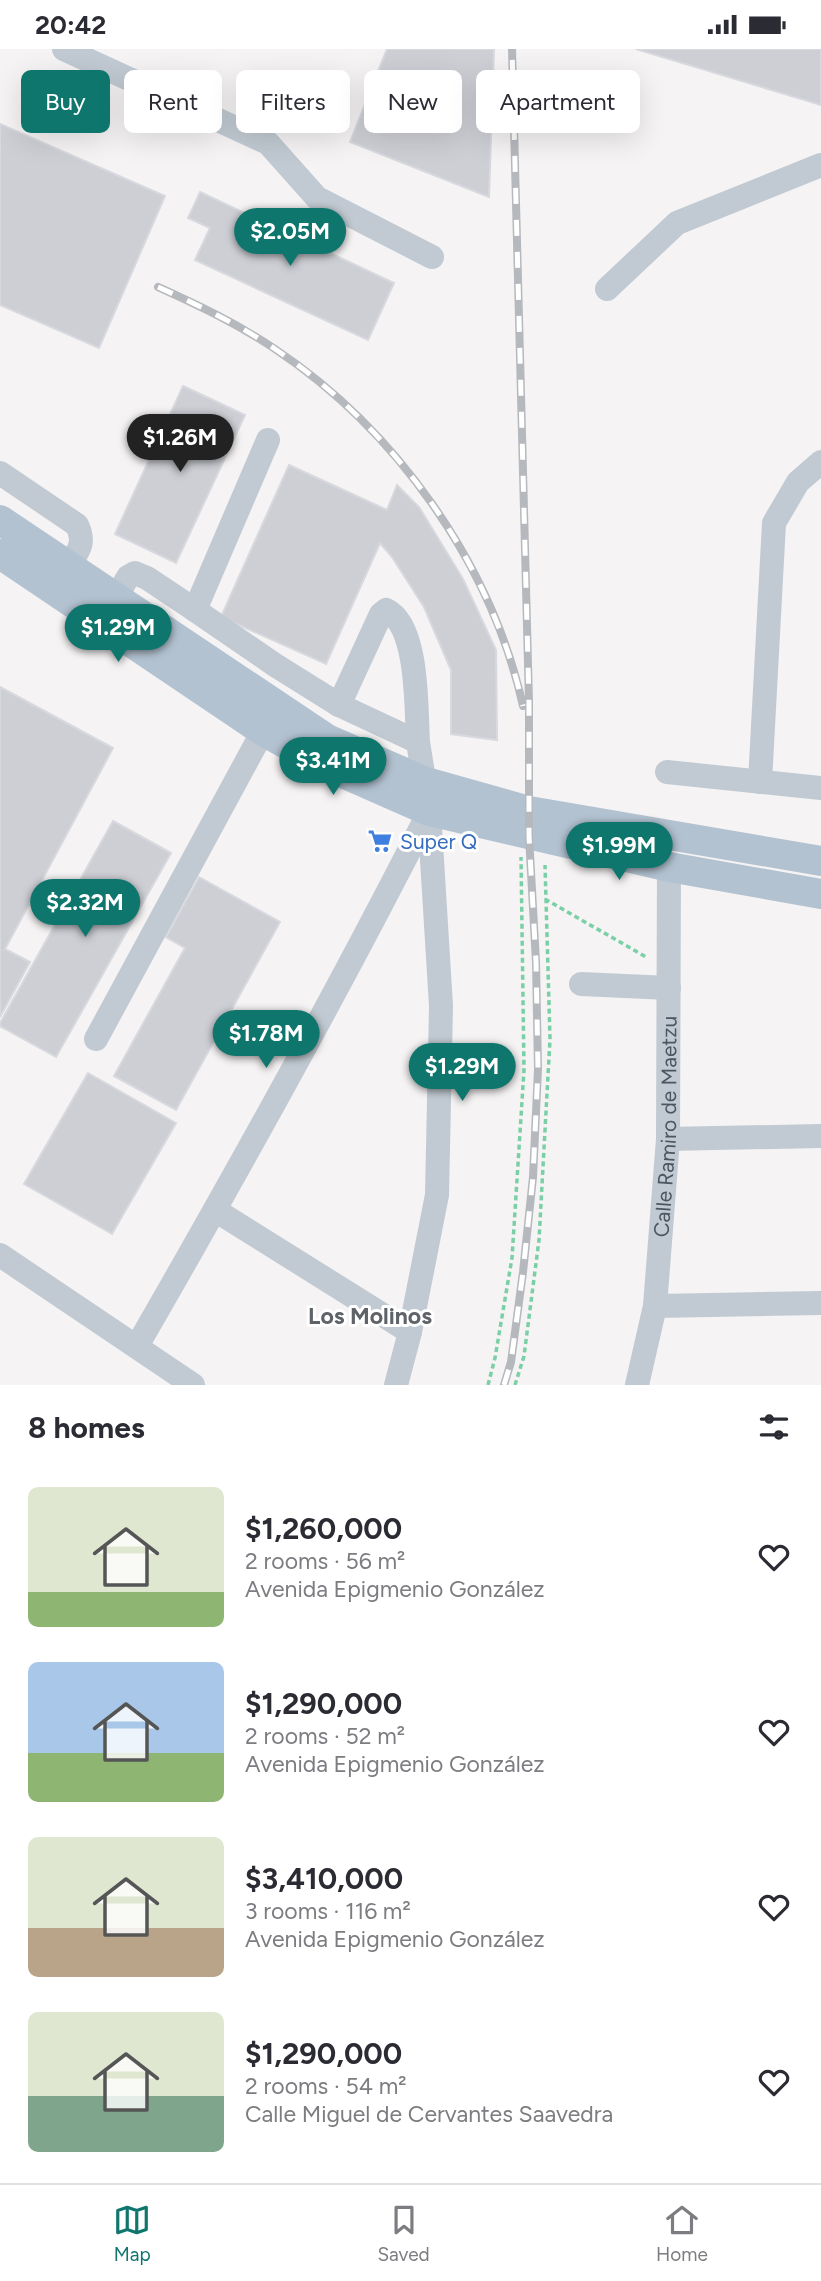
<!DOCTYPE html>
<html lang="en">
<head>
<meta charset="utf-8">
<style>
	:root { --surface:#fff; --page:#f2f2f3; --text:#2b2b33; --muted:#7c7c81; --line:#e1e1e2; --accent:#0f766e }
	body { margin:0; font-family:Figtree,sans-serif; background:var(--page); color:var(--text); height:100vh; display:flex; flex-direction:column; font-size:26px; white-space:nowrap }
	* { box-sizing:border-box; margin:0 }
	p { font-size:23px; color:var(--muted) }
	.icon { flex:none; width:38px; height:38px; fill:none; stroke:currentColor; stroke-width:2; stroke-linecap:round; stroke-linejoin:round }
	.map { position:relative; height:1336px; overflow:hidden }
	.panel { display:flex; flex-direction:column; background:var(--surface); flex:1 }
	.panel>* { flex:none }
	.hud { position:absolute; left:21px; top:21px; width:780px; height:63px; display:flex; gap:14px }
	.price { position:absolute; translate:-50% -60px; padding:0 16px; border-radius:24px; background:var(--accent); color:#fff; font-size:23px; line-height:46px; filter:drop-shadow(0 2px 4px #0008) }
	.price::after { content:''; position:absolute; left:50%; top:42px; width:21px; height:16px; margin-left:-10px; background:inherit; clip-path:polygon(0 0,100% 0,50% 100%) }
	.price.on { background:#222; color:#fff }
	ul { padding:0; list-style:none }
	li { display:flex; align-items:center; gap:21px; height:175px; padding:0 28px }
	li span { display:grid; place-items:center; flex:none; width:196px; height:140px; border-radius:10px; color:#555 }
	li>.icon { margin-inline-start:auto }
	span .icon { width:84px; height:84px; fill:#fffc; stroke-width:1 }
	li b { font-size:30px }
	h2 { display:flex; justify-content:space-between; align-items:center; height:84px; padding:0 28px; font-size:30px }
	.chip { padding:0 24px; border-radius:10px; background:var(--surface); box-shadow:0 7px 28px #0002; font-size:24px; line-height:63px }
	.chip.on { background:var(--accent); color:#fff }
	.status { display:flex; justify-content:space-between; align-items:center; height:49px; padding:0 35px; background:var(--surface); direction:ltr }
	.status svg { height:19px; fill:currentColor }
	.tabs { display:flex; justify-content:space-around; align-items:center; height:98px; border-top:2px solid var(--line); background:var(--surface); font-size:19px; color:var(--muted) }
	.tabs a { display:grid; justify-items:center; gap:4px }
	.tabs .on { color:var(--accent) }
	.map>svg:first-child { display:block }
</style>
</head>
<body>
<div class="status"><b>20:42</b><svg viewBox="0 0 49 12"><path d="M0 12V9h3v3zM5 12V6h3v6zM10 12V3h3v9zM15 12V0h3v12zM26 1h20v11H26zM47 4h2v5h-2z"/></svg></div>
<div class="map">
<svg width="821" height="1336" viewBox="0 0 821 1336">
	<rect width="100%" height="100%" fill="#f5f3f3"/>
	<!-- building -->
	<path fill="#cdcfd5" stroke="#d7d9de" stroke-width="2" d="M387,0H494L489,148L350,93Z
		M636,0H821V56Z
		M0,75L165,147L99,299L0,256Z
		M200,143L394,234L368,291L195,211L210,179L188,169Z
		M183,337L245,366L176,514L115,485Z
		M289,416L387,461L397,436L419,458L463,530L496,601L497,691L451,685V621L424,558L392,508L380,494L326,615L221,568Z
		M0,638L113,699L5,900L30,913L0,968Z
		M113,772L171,804L56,1008L0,977V974Z
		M199,828L280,873L176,1061L114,1027L185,899L166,888Z
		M88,1024L176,1074L112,1185L24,1135Z"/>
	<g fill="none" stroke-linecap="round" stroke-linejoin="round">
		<!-- path -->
		<path stroke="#7ad0a6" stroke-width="3.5" stroke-dasharray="5 3.5" stroke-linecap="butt" d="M545,850L646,908
			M488,1336L495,1309L512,1209L524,1021L521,808
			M515,1336L524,1307L539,1191L550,990L545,816"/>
		<!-- minor -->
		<g stroke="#c1cad2" stroke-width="24">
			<path d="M64,0L268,94L317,149L432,208"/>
			<path d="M607,240L677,174L821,116"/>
			<path d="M0,424L77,476C86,495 78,502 68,518"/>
			<path d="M115,550L128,528L135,524L147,529L195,561L268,391"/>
			<path d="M195,561L275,616L339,656L418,693L429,762L441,957L437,1146L410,1283L396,1336"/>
			<path d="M339,656L381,565L386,561C419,576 416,661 418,693"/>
			<path d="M667,723L821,739"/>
			<path d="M760,733L774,474L798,433L821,413"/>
			<path d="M581,935L669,939"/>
			<path d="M96,990L263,682"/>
			<path d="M668,1090L821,1087"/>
			<path d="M215,1161L410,1283"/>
			<path d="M0,1206L193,1336"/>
			<path d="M655,1257L821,1254"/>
			<path d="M137,1297C238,1122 337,944 429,763"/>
			<path id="s1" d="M637,1336L655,1257L668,1090L669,818"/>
		</g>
		<!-- major -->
		<path stroke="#b3c2d1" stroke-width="30" d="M0,471L327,690L426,733L529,762L821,812
			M0,505L263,682L320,714L429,762L669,818L821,845"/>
		<!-- rail casing -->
		<g stroke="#b5b8bd" stroke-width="8">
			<path id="rail" d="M158,238C198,256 238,275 275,300C396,381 491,514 523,657
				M504,1336L511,1313L523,1223L533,1128L538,1020L536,913L529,787V653L512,0"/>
		</g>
		<!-- rail -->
		<use href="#rail" stroke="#fff" stroke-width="5" stroke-dasharray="16" stroke-linecap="butt"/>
	</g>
	<!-- icons -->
	<defs>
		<g id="supermarket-bare" transform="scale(1.89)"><path d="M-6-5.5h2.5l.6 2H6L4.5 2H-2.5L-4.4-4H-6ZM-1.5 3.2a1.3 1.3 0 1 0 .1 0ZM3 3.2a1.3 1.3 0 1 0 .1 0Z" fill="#3f7fe0" stroke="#fff" stroke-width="2.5" paint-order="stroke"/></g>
	</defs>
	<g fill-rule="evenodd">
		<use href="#supermarket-bare" x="380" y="792"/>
	</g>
	<g text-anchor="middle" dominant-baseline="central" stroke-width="6" stroke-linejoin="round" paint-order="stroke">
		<!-- shop labels -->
		<g font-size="21" fill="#366cbe" stroke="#fff" text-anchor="start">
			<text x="400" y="792">Super Q</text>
		</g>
		<!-- street labels -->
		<g font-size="21" fill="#4a5661" stroke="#fff">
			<text stroke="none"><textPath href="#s1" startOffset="261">Calle Ramiro de Maetzu</textPath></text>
		</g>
		<!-- neighbourhood labels -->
		<g font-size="23" font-weight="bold" fill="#5f6368" stroke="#fff">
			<text x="370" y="1267">Los Molinos</text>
		</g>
	</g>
</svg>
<b class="price" style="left:290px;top:219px">$2.05M</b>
<b class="price on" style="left:180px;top:425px">$1.26M</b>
<b class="price" style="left:118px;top:615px">$1.29M</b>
<b class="price" style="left:333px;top:748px">$3.41M</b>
<b class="price" style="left:619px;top:833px">$1.99M</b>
<b class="price" style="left:85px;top:890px">$2.32M</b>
<b class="price" style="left:266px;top:1021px">$1.78M</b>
<b class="price" style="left:462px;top:1054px">$1.29M</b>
<div class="hud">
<a class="chip on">Buy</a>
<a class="chip">Rent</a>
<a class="chip">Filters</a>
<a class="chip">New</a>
<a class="chip">Apartment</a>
</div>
</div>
<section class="panel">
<h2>8 homes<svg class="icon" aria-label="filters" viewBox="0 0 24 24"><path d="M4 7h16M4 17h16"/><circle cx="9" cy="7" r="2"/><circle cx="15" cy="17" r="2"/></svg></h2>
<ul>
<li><span style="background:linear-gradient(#dfe7d0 75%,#8fb573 0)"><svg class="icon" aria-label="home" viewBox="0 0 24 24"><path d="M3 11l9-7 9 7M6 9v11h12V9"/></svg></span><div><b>$1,260,000</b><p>2 rooms · 56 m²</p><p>Avenida Epigmenio González</p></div><svg class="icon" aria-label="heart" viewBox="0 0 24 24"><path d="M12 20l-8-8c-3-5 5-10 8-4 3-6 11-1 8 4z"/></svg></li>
<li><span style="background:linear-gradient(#a9c7e8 65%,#8fb573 0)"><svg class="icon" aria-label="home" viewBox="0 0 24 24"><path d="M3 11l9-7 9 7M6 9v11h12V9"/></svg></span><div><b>$1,290,000</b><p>2 rooms · 52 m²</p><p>Avenida Epigmenio González</p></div><svg class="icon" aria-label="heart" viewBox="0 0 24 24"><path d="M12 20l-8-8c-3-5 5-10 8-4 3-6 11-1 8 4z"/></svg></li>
<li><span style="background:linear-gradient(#dfe7d0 65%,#b9a48a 0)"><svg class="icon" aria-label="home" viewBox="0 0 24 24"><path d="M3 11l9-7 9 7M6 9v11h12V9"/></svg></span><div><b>$3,410,000</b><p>3 rooms · 116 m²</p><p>Avenida Epigmenio González</p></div><svg class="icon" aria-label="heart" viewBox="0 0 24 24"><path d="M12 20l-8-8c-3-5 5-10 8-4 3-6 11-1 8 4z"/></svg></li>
<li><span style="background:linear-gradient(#dfe7d0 60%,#7fa58c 0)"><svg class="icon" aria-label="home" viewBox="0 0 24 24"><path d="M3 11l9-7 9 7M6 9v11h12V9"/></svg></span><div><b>$1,290,000</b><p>2 rooms · 54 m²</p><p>Calle Miguel de Cervantes Saavedra</p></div><svg class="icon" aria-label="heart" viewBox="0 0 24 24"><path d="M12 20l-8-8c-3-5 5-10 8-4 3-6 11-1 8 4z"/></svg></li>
</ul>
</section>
<nav class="tabs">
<a class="on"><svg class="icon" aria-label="map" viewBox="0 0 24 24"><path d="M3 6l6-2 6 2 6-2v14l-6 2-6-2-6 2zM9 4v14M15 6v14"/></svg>Map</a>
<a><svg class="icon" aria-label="saved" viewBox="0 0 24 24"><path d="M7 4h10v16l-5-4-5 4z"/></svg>Saved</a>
<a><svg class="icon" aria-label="home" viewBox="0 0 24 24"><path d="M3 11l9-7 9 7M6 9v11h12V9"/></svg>Home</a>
</nav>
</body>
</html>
